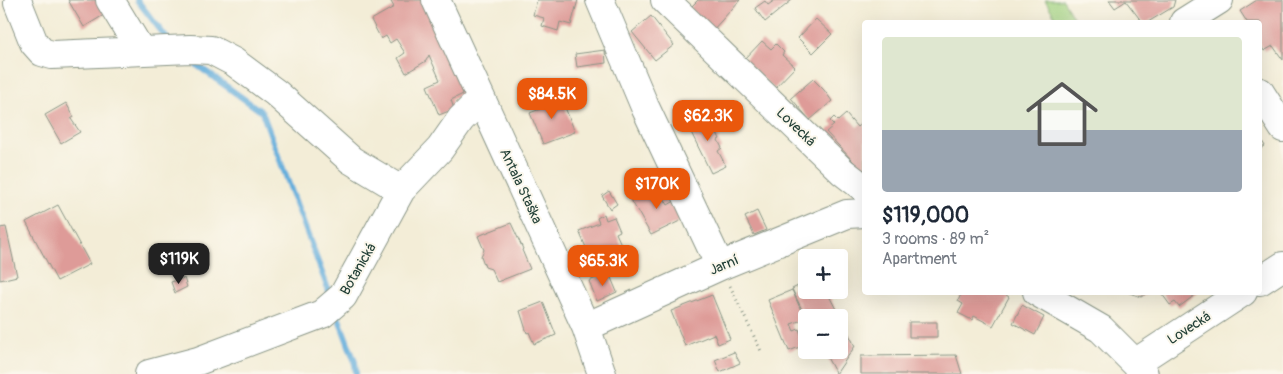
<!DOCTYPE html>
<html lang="en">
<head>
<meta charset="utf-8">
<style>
	:root { --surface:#fff; --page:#f2f2f3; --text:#1f2937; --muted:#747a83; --line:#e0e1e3; --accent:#ea580c }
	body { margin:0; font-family:Pangolin,sans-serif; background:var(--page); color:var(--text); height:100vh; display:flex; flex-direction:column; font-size:19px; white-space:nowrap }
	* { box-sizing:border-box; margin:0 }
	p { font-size:16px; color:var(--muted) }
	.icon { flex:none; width:28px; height:28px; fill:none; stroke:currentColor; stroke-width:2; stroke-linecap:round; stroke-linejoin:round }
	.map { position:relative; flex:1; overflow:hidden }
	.side { position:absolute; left:862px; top:20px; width:400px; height:275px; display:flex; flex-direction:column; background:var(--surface); border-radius:5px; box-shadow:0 5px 20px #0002 }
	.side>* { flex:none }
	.fabs { position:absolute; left:798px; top:249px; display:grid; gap:10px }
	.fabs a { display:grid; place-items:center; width:50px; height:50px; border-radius:5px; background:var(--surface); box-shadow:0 5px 20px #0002; font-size:25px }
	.price { position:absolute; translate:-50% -42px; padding:0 11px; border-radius:10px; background:var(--accent); color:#fff; font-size:16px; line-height:32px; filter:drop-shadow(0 1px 2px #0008) }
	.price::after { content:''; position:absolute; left:50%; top:30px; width:15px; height:11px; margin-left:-8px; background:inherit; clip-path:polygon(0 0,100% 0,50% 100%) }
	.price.active { background:#222; color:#fff }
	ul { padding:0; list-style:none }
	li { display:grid; align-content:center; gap:10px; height:265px; padding:0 20px }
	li+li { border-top:1px solid var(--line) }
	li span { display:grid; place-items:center; height:155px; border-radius:5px; color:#555 }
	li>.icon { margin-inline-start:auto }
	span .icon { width:90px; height:90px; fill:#fffc; stroke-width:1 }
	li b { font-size:21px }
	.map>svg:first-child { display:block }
</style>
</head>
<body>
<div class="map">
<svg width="1283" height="374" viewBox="0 0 1283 374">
	<rect width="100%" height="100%" fill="#fbf7ec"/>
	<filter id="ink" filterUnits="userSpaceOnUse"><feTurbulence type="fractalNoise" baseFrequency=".02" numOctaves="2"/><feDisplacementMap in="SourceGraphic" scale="10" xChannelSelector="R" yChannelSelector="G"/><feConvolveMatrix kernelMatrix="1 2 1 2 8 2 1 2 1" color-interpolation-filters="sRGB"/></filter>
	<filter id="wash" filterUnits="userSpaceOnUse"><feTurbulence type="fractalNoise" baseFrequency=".0096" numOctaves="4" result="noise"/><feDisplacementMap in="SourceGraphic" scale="20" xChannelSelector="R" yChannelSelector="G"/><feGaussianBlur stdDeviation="1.12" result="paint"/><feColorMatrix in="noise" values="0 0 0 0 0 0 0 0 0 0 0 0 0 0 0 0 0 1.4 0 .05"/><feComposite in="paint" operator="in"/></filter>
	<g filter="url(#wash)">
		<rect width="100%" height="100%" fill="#f3edd7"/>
		<!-- green -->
		<path fill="#a3d382" stroke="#61885b" d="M1045,0H1063L1076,22H1058Z"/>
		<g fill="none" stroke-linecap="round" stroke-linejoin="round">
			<!-- stream -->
			<path stroke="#63addb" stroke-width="6" d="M137,0L169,41
				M187,58L262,112L331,297
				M336,311L355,362L356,374"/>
		</g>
		<g id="blocks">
			<!-- building -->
			<path fill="#de9b98" d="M68,0H100L107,13L84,27Z
				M390,0H424L469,91L451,100L454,109L439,115L427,86L440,80L429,55L426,61L406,73L398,58L405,53L396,39L390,43L386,36L381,39L371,20L394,7Z
				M537,0H578L571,25L560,22L558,31L542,26L544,18L533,15Z
				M698,0H740L712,31L690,8Z
				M775,0H792L765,22L755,8L765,1L768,5Z
				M1109,0H1175L1173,7L1148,22H1142L1126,1L1115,8Z
				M1257,0H1283V60L1273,46L1264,51L1260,44V22H1247L1240,11Z
				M651,16L674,45L655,60L632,32Z
				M816,19L832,34L813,53L798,38Z
				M762,41L771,49L776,44L784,52L782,55L795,67L774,89L744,60Z
				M605,50L606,63L577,67L575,54Z
				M813,79L824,90L832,101L810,120L791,98Z
				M560,95L575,132L543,144L530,113L540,109L538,104Z
				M66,103L74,117L71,119L80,132L61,143L45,115Z
				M708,114L720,139L718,140L722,148L718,151L726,166L711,173L687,124Z
				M846,114L857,127L862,123L865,127V174L826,132L834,125L830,121L834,117L838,121Z
				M1260,138L1265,146L1260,149Z
				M655,183L668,205L678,199L688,217L651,235L630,198Z
				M609,191L617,204L610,209L602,196Z
				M58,205L90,264L57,281L26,222Z
				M757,211L766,230L754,235L745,217Z
				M604,214L606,220L614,217L620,231L616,233L624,251L593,264L579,231L599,223L597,218Z
				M511,223L523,249L522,250L530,269L497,282L491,269L485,267L481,256L484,250L478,236Z
				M6,227L17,276L0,280V228Z
				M609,273L617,292L597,301L589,281Z
				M184,278L187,287L175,293L171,282Z
				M806,282V290H826L855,346L836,374L823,350H839V318H806L792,289Z
				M792,290L805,319L791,324L794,331L799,329L805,345L789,351L768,300Z
				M962,292H1002L1009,297L993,326L974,316L972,320L958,313L963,304L958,301Z
				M1127,292H1149L1141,297Z
				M1165,292H1199L1179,307L1175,302L1170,305L1162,294Z
				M712,295L730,339L718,344L714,334L685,346L671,311Z
				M543,302L556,335L534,344L529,332L527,333L520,311Z
				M1022,305L1044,317L1035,335L1013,323Z
				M909,322H937V337H909Z
				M734,352L740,363L720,372L715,360Z
				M956,355L962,374H861V356Z"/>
		</g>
	</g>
	<g filter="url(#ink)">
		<use href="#blocks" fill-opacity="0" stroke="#899586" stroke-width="1"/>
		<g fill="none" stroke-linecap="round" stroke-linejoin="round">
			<!-- minor casing -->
			<g stroke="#899586" stroke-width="30">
				<path id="minor" d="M110,0L141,51
					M436,0L586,327L602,374
					M600,0L645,107L720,266
					M665,0L843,172L865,189
					M18,3L34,43L42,52L52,55L190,49L211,50L234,62L276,93L351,160L401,190
					M1184,22L1219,0
					M1260,92L1283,128
					M1260,281L1283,266
					M1037,292L1101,329L1135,363L1144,374
					M586,327L720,266L847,214L865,213
					M1135,363L1243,292
					M149,374L198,361L322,314L343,296L401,190L440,149L461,119L481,99"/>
			</g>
			<!-- path -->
			<path stroke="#899586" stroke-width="3" stroke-dasharray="1 4" stroke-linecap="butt" d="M730,286L761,351"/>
			<!-- minor -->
			<use href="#minor" stroke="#fff" stroke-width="28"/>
		</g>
	</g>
	<g text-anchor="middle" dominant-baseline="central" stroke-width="4" stroke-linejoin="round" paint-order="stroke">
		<!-- street labels -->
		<g font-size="14" fill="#1f3d34" stroke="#fbf7ec">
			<text transform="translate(796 127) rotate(44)">Lovecká</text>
			<text transform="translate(521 186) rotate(65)">Antala Staška</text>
			<text transform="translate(724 265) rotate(-23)">Jarní</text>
			<text transform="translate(358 269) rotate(-60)">Botanická</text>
			<text transform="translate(1189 328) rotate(-33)">Lovecká</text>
		</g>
	</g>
</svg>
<div class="fabs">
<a>+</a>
<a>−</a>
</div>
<b class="price" style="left:552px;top:120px">$84.5K</b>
<b class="price" style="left:708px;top:142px">$62.3K</b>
<b class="price" style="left:657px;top:210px">$170K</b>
<b class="price active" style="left:179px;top:285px">$119K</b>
<b class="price" style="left:603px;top:287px">$65.3K</b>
<section class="side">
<ul>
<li><span style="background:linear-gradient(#dfe7d0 60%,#9aa5b1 0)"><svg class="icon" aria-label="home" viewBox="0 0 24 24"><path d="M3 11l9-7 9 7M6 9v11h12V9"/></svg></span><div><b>$119,000</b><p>3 rooms · 89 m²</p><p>Apartment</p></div></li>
</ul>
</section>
</div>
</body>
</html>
